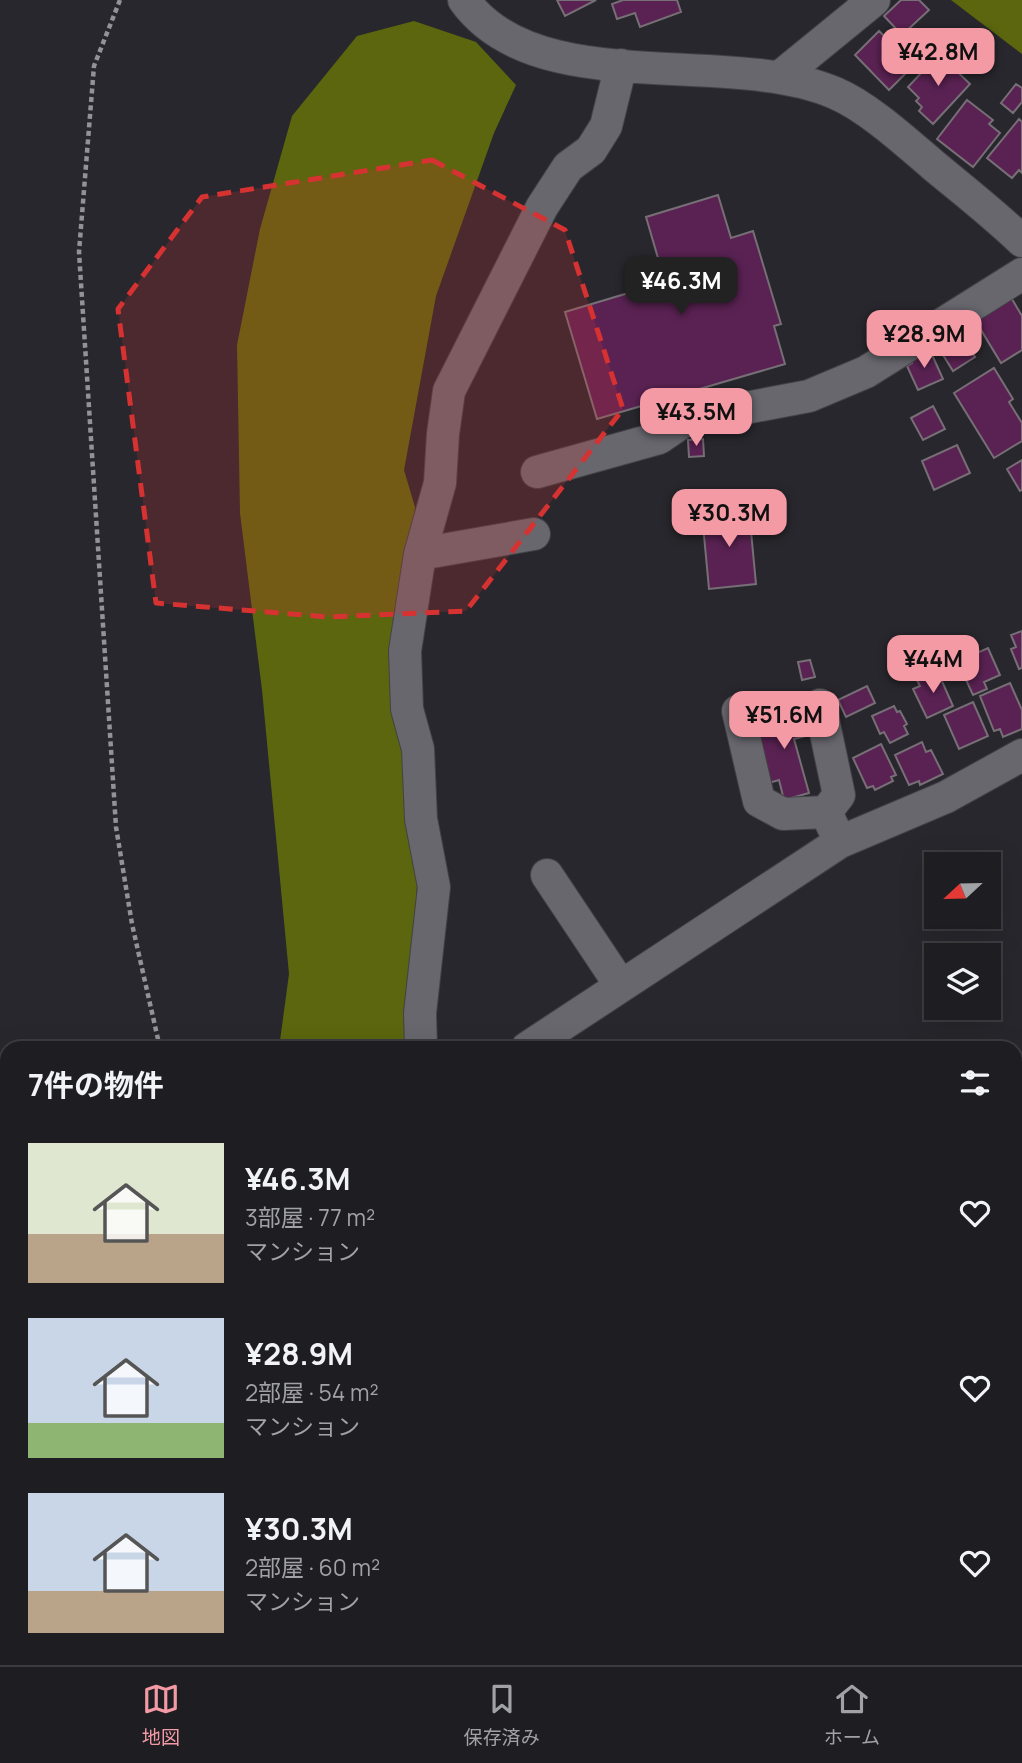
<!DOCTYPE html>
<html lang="ja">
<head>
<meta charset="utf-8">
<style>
	:root { --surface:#1e1d22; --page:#26262a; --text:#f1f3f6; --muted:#a1a2a5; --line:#3c3b40; --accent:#f49aa5 }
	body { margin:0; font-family:Manrope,"Noto Sans JP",sans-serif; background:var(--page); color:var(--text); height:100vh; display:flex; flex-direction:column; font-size:26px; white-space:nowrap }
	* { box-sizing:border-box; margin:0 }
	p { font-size:23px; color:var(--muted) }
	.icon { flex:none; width:38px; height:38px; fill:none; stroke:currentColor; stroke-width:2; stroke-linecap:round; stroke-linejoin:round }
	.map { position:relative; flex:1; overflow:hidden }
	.side { position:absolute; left:0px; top:1041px; width:1022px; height:625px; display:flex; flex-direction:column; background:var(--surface); border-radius:21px 21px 0 0; box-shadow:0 7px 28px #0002,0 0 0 2px var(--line) }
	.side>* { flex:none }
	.needle { width:46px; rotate:248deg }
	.fabs { position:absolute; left:924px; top:852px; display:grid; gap:14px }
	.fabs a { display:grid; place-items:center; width:77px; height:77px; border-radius:0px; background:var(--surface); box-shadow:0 7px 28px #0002,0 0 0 2px var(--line); font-size:35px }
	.price { position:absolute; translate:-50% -60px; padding:0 16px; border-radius:14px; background:var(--accent); color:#111; font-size:23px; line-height:46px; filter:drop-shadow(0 2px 4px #0008) }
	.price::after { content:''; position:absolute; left:50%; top:42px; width:21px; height:16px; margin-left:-10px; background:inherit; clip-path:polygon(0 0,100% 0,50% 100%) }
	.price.active { background:#222; color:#fff }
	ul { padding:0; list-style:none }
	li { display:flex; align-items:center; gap:21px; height:175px; padding:0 28px }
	li span { display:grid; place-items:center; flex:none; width:196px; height:140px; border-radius:0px; color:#555 }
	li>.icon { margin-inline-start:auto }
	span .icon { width:84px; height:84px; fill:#fffc; stroke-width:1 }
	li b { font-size:30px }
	h2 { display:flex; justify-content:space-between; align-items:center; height:84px; padding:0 28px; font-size:30px }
	.dock { display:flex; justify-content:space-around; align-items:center; height:98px; border-top:2px solid var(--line); background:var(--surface); font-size:19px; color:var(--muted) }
	.dock a { display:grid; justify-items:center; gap:4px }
	.dock .active { color:var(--accent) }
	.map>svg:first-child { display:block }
</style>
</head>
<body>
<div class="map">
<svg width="1022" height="1665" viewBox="0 0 1022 1665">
	<rect width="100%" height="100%" fill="#28272d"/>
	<!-- forest -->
	<path fill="#5b660e" d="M951,0H1022V54Z
		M414,21L476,42L516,85L494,133L436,296L404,470L415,507L394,673L418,873L413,941L409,1048H279L289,974L262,690L240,513L237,345L260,229L292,116L357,36Z
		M348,1659H603L605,1665H347Z"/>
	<!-- water -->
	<path fill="#056c7d" d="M0,1403L7,1415V1659H105L108,1665H0Z"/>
	<!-- building -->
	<path fill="#5a2253" stroke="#766f75" stroke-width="2" d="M557,0H596L565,16Z
		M623,0H677L681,12L640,27L635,13L617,19L612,4Z
		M901,0H919L929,10L902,35L884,16Z
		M879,31L888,40L891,36L917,62L889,90L855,55Z
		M939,54L970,84L933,124L919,111L922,107L916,101L919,98L908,87Z
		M1016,84L1022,88V102L1013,113L1001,103Z
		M967,100L993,120L989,124L1000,133L973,167L937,139Z
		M1019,119L1022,122V173L1019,170L1012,178L987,158Z
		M718,195L731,238L753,231L781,324L774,326L785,364L597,419L565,312L665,282L646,217Z
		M1009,294L1022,316V350L1001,363L972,315Z
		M957,328L975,357L953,371L935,342Z
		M929,348L943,379L918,390L907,366L912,363L910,357Z
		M994,368L1013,399L1009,402L1022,423V441L994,458L954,393Z
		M933,406L945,429L923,440L911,418Z
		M703,439L704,456L689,457L688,440Z
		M957,445L970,473L934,490L922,461Z
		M1022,460V490L1020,491L1007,469Z
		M749,510L756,584L709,589L702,514Z
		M1022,631V668L1019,669L1011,649L1016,647L1011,635Z
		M988,648L1000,675L984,682L987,689L973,695L960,667L964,666L961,660Z
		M810,660L815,677L802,680L798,662Z
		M937,670L953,706L927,718L913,689L920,686L917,680Z
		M1010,683L1022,710V729L1003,737L1000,729L994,731L980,696Z
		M867,686L875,703L846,717L838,700Z
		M973,702L988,736L959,749L944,715Z
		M894,706L897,712L900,711L907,724L904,726L908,734L890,743L884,732L880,734L872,716Z
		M806,708L813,734L794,739L809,793L784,800L779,780L765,784L754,722Z
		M922,742L926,752L931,750L943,774L920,785L919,781L909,785L895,755Z
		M881,744L896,775L891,777L893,781L875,790L873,786L867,788L853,758Z
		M1015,1397L1021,1411L1016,1413L1018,1418L1015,1419Z
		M1022,1421V1456L1015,1459V1424Z
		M657,1659H695L698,1665H660Z
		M787,1659H835L837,1665H790Z
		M840,1659H874L860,1665H842Z
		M967,1659H1015L1017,1665H970Z"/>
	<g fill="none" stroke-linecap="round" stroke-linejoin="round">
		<!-- minor casing -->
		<g stroke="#424246" stroke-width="34">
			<path id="minor" d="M464,0C536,101 730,47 835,93C868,107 906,142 933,165C963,190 994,214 1022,241
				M781,76L874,0
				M537,472L659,438L687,419L809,396L866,372L1022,274
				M420,554L534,534
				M820,705L839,795L826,812
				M738,711L759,801L783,814L826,812L840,842
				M547,875L621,986
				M421,1048L420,1013L434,887L421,819L418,749L407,709L405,651L420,554L440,483L443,434L449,391L542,207L568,167L591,150L606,126L621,65
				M527,1048L840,842L946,797L1022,755
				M1015,1365L1022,1362
				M1015,1487L1022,1485
				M636,1659L638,1665
				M778,1659L780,1665"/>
		</g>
		<!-- path -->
		<path stroke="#939297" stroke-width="4.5" stroke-dasharray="5 3.5" stroke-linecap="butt" d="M120,0L94,66L79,252L116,827L132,924L160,1048"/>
		<!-- minor -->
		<use href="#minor" stroke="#68676e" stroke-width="32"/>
	</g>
	<!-- marked area -->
	<path fill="#d73232" fill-opacity="0.2" stroke="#d73232" stroke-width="5" stroke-dasharray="14 9" stroke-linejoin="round" d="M432,160L565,230L623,409L466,611L328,617L156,603L118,309L202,197Z"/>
</svg>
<div class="fabs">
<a><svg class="needle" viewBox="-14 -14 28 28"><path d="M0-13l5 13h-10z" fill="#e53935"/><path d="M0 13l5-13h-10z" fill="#a1a2a5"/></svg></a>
<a><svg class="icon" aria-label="layers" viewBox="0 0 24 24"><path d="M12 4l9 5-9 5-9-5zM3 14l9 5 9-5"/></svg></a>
</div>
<b class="price" style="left:938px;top:88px">¥42.8M</b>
<b class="price active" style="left:681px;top:317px">¥46.3M</b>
<b class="price" style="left:924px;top:370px">¥28.9M</b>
<b class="price" style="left:696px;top:448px">¥43.5M</b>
<b class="price" style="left:729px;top:549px">¥30.3M</b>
<b class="price" style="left:933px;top:695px">¥44M</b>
<b class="price" style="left:784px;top:751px">¥51.6M</b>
<section class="side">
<h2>7件の物件<svg class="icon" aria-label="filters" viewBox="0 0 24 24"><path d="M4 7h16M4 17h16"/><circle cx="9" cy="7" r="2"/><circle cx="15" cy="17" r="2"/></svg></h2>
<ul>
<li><span style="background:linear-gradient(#dfe7d0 65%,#b9a48a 0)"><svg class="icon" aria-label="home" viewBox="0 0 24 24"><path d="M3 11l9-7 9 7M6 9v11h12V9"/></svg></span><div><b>¥46.3M</b><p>3部屋 · 77 m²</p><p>マンション</p></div><svg class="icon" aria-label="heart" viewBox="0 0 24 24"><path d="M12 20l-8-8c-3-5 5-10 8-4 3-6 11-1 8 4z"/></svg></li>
<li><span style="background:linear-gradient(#c9d6e8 75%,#8fb573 0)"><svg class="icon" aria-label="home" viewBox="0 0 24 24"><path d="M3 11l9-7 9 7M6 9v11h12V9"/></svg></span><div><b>¥28.9M</b><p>2部屋 · 54 m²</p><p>マンション</p></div><svg class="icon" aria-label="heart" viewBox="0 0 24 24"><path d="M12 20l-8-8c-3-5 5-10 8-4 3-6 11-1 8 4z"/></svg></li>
<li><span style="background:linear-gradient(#c9d6e8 70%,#b9a48a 0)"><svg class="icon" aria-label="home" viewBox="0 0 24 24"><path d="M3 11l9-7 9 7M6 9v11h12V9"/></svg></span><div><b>¥30.3M</b><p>2部屋 · 60 m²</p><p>マンション</p></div><svg class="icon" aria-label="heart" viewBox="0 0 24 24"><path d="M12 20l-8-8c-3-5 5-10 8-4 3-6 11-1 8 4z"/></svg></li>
</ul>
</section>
</div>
<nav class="dock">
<a class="active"><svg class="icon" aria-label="map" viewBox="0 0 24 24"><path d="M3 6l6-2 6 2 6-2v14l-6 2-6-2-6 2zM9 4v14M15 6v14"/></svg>地図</a>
<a><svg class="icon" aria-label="saved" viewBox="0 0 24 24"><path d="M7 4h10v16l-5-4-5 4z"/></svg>保存済み</a>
<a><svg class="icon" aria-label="home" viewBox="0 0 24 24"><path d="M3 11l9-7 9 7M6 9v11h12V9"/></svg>ホーム</a>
</nav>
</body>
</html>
